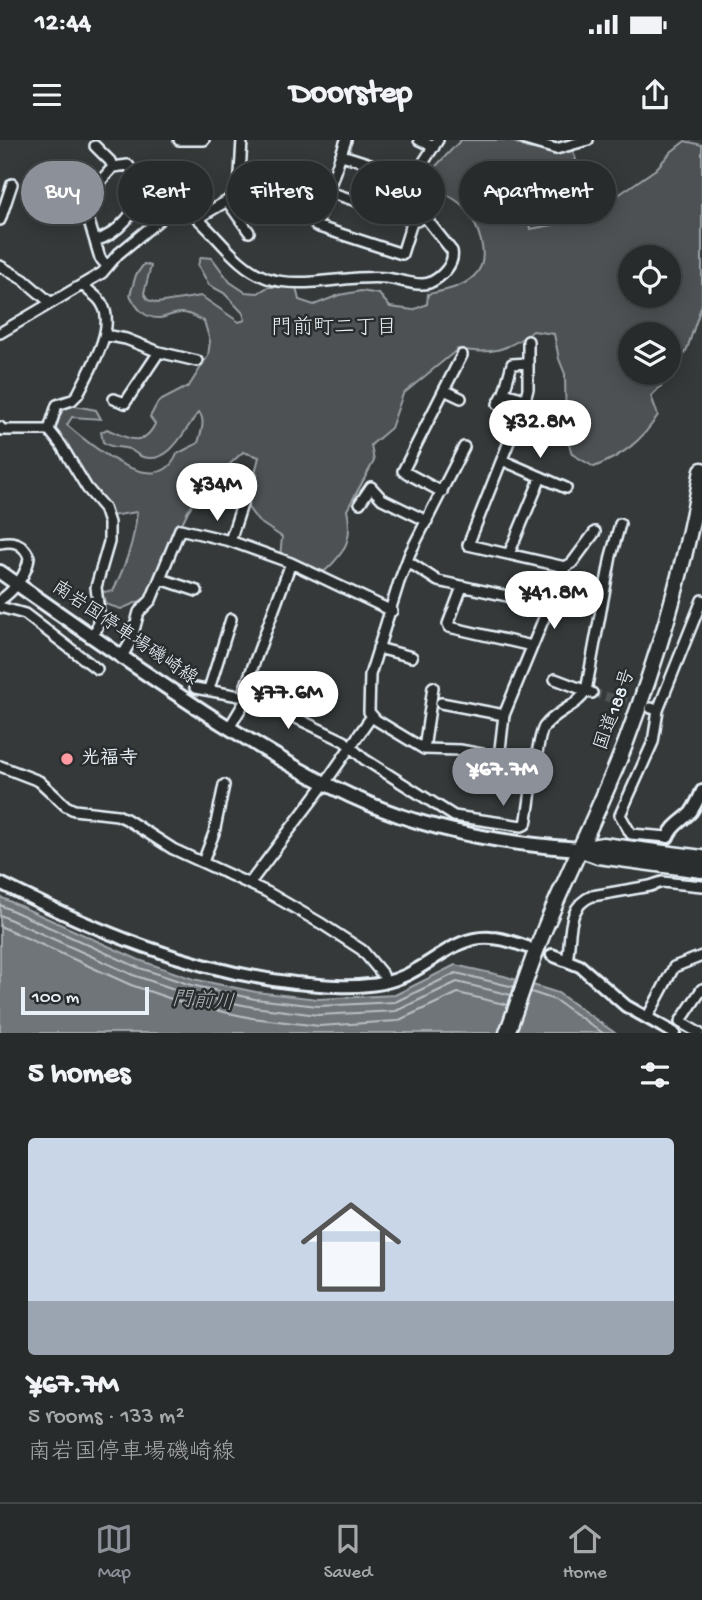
<!DOCTYPE html>
<html lang="en">
<head>
<meta charset="utf-8">
<style>
	:root { --surface:#282b2c; --page:#343738; --text:#f1f3f6; --muted:#a5a7a9; --line:#444748; --accent:#8c9099 }
	body { margin:0; font-family:"Gochi Hand","Klee One",sans-serif; background:var(--page); color:var(--text); height:100vh; display:flex; flex-direction:column; font-size:26px; white-space:nowrap }
	* { box-sizing:border-box; margin:0 }
	p { font-size:23px; color:var(--muted) }
	.icon { flex:none; width:38px; height:38px; fill:none; stroke:currentColor; stroke-width:2; stroke-linecap:round; stroke-linejoin:round }
	.map { position:relative; height:893px; overflow:hidden }
	.details { display:flex; flex-direction:column; background:var(--surface); flex:1 }
	.details>* { flex:none }
	.top-card { position:absolute; left:21px; top:21px; width:662px; height:63px; display:flex; gap:14px }
	.tools { position:absolute; left:618px; top:105px; display:grid; gap:14px }
	.tools a { display:grid; place-items:center; width:63px; height:63px; border-radius:50%; background:var(--surface); box-shadow:0 4px 18px #0003,0 0 0 2px var(--line); font-size:35px }
	.scale { position:absolute; left:21px; bottom:18px; width:128px; box-sizing:border-box; padding-left:7px; border:4px solid #e8f1f8; border-top:0; font-size:19px; line-height:24px; white-space:nowrap; color:#e8f1f8; -webkit-text-stroke:5px #2a2d2e; paint-order:stroke }
	.price { position:absolute; translate:-50% -60px; padding:0 16px; border-radius:24px; background:#fff; color:#222; font-size:23px; line-height:46px; filter:drop-shadow(0 2px 4px #0008) }
	.price::after { content:''; position:absolute; left:50%; top:42px; width:21px; height:16px; margin-left:-10px; background:inherit; clip-path:polygon(0 0,100% 0,50% 100%) }
	.price.on { background:var(--accent); color:#fff }
	ul { padding:0; list-style:none }
	li { display:grid; align-content:center; gap:14px; height:371px; padding:0 28px }
	li span { display:grid; place-items:center; height:217px; border-radius:7px; color:#555 }
	li>.icon { margin-inline-start:auto }
	span .icon { width:126px; height:126px; fill:#fffc; stroke-width:1 }
	li b { font-size:30px }
	h2 { display:flex; justify-content:space-between; align-items:center; height:84px; padding:0 28px; font-size:30px }
	.chip { padding:0 24px; border-radius:32px; background:var(--surface); box-shadow:0 4px 18px #0003,0 0 0 2px var(--line); font-size:24px; line-height:63px }
	.chip.on { background:var(--accent); color:#fff }
	.status { display:flex; justify-content:space-between; align-items:center; height:49px; padding:0 35px; background:var(--surface); direction:ltr }
	.status svg { height:19px; fill:currentColor }
	header { display:flex; justify-content:space-between; align-items:center; height:91px; padding:0 28px; background:var(--surface); font-size:32px; font-weight:700 }
	.menu { display:flex; justify-content:space-around; align-items:center; height:98px; border-top:2px solid var(--line); background:var(--surface); font-size:19px; color:var(--muted) }
	.menu a { display:grid; justify-items:center; gap:4px }
	.menu .on { color:var(--accent) }
	.map>svg:first-child { display:block }
</style>
</head>
<body>
<div class="status"><b>12:44</b><svg viewBox="0 0 49 12"><path d="M0 12V9h3v3zM5 12V6h3v6zM10 12V3h3v9zM15 12V0h3v12zM26 1h20v11H26zM47 4h2v5h-2z"/></svg></div>
<header><svg class="icon" aria-label="menu" viewBox="0 0 24 24"><path d="M4 6h16M4 12h16M4 18h16"/></svg>Doorstep<svg class="icon" aria-label="share" viewBox="0 0 24 24"><path d="M12 15V3M7 8l5-5 5 5M5 13v7h14v-7"/></svg></header>
<div class="map">
<svg width="702" height="893" viewBox="0 0 702 893">
	<rect width="100%" height="100%" fill="#35393a"/>
	<filter id="ink" filterUnits="userSpaceOnUse"><feTurbulence type="fractalNoise" baseFrequency=".0143" numOctaves="2"/><feDisplacementMap in="SourceGraphic" scale="14" xChannelSelector="R" yChannelSelector="G"/><feConvolveMatrix kernelMatrix="1 2 1 2 8 2 1 2 1" color-interpolation-filters="sRGB"/></filter>
	<g filter="url(#ink)">
		<!-- green -->
		<path fill="#4d5152" stroke="#9aa1a5" stroke-width="2" fill-rule="evenodd" d="M461,0H510L527,8L559,13L573,11L577,23L571,31L537,32L523,42L530,89L574,81L611,60L656,29L671,12L685,1L702,5V164L687,209L665,242L651,256L658,275C642,301 622,316 594,327L572,314L566,294L565,234L559,219L554,194L533,191C506,211 491,215 458,209L403,254L391,288L371,305L374,321L347,370C353,398 346,412 325,431L309,429L280,417L282,397L258,381L247,366L259,317L243,312L204,348L188,371L145,459L121,469L105,464L102,452L113,451C126,424 134,402 137,372L111,376L56,294C55,278 58,274 70,265L96,270L101,279L72,277L67,285C89,304 158,362 177,314L198,303C201,292 206,281 199,272C184,289 171,325 143,317C138,316 134,311 129,309C119,306 112,309 103,302L101,292L107,289C126,298 143,309 155,284L150,277L158,262L189,246L208,216L210,201L204,181C197,178 190,173 183,173C174,172 168,177 160,178C144,179 136,167 130,155L136,135L144,124L151,126L144,153L148,160L157,163L201,156L239,182L245,180L243,173L224,153L209,145L198,125L201,117L212,118L230,142L245,152L258,153L268,147H296L299,160L314,165L339,155L361,151L379,154L390,167L413,170L427,164L428,154C443,151 462,148 474,136C493,119 477,82 463,66C457,60 447,55 440,50L434,28ZM630,117H668V156H630ZM630,194H668V233H630Z"/>
		<!-- water -->
		<path fill="#707579" stroke="#a0a7ac" stroke-width="2" d="M0,757L139,820L193,839L256,852L318,859L395,855L455,825L504,836L558,853L615,893H0Z"/>
		<g fill="none" stroke-linecap="round" stroke-linejoin="round">
			<!-- shore -->
			<path stroke="#b8bfc5" stroke-width="2" d="M0,765L137,827L191,845L255,859L318,866L395,862L456,833L514,847
				M0,775L133,835L189,854L253,867L318,875L396,871L457,842L511,855
				M0,786L131,845L186,864L252,878L319,886L397,881L458,853L508,865
				M531,852L555,860L603,893"/>
			<!-- minor-tunnel -->
			<path stroke="#505556" stroke-width="9" stroke-dasharray="9 4.5" stroke-linecap="butt" d="M592,553L643,566"/>
			<!-- minor casing -->
			<g stroke="#e8f1f8" stroke-width="14">
				<path id="minor" d="M179,0H204
					M346,0L316,86L402,114L413,79
					M419,0L434,7
					M525,0L556,9L588,0
					M95,6L110,21L113,27
					M342,15L411,37L420,38
					M272,43L282,27L329,52L417,81
					M58,55L88,78L100,118L107,126
					M227,61L249,92
					M76,69L113,27L128,25L147,49C135,70 120,94 95,101
					M198,78L227,61L239,51L242,0
					M0,80L12,44
					M0,126L24,140L51,163
					M0,193L102,133L118,114L164,76L180,70L190,72C216,92 235,127 267,138C300,150 350,134 386,138C398,139 417,147 429,143C441,138 455,124 452,111L421,72L419,63L423,23L438,0
					M105,195L126,199L159,212L197,221
					M504,253L512,224L528,223
					M461,258L444,250L462,215
					M114,259L125,263L159,212
					M498,264L504,253L525,259
					M0,287L2,290H49L57,265L72,260L78,254C89,231 117,188 102,164C97,154 88,153 83,144
					M49,290L61,305L87,348L104,368L109,383V402L96,447L99,473L97,488L91,497
					M464,307L410,413L399,442L370,535L369,572L376,580L424,609L460,610L492,616L534,637
					M502,320L566,348
					M442,352L403,331L444,250
					M360,363L371,347L382,359L427,381
					M230,401L251,337
					M0,403C14,400 23,403 29,417C28,433 13,452 0,460
					M509,414L541,337
					M407,421L438,441L549,465
					M565,427L572,423L595,392
					M161,439L197,451
					M462,447L448,484L449,487L532,506
					M0,467L25,474L97,529
					M378,508L412,517
					M121,518L131,501L139,472L151,460L180,389L230,401L291,423L392,471
					M555,539L592,553
					M195,548L245,557
					M209,549L231,479
					M242,556L291,423
					M441,563L504,575
					M651,568L658,570L653,602L620,675L631,694L668,697
					M658,570L702,460
					M229,588L247,558L292,576L344,601L364,619L454,676L522,686L526,684L527,679C529,666 538,594 544,587C555,571 577,567 586,551L611,416L620,384
					M424,609L433,547
					M499,618L504,575L565,427L468,405L524,264L528,249V201
					M0,626L39,641L66,666L74,670L117,675L126,679L173,709L267,752L322,784L362,810L383,835L385,842
					M203,722L214,693L224,645
					M249,744L325,643L372,576
					M567,821C572,797 565,767 592,756L650,746L662,742L702,746
					M647,878L674,827L702,816
					M699,893L680,882L702,849"/>
			</g>
			<!-- tertiary casing -->
			<g stroke="#e8f1f8" stroke-width="16">
				<path id="tertiary" d="M668,697C672,685 683,681 691,672C696,665 699,658 702,651
					M0,743C94,790 190,831 295,843C319,845 345,848 369,845C386,844 405,837 419,828C443,814 462,796 491,798C503,798 516,803 527,807
					M552,815L580,826L626,866L674,893"/>
			</g>
			<!-- secondary casing -->
			<g stroke="#e8f1f8" stroke-width="18">
				<path id="secondary" d="M0,432C74,484 147,536 223,584C270,613 317,642 367,663C434,692 507,704 579,709"/>
			</g>
			<!-- primary casing -->
			<g stroke="#e8f1f8" stroke-width="19">
				<path id="primary" d="M579,709L598,716L702,730
					M580,709L603,705L702,718"/>
			</g>
			<!-- trunk casing -->
			<g stroke="#e8f1f8" stroke-width="19">
				<path id="trunk" d="M507,893C520,858 531,822 545,788C571,725 602,665 626,602C659,514 686,423 702,330"/>
			</g>
			<!-- minor -->
			<use href="#minor" stroke="#2a2d2e" stroke-width="9"/>
			<!-- tertiary -->
			<use href="#tertiary" stroke="#2a2d2e" stroke-width="10"/>
			<!-- secondary -->
			<use href="#secondary" stroke="#2a2d2e" stroke-width="12"/>
			<!-- primary -->
			<use href="#primary" stroke="#2a2d2e" stroke-width="14"/>
			<!-- trunk -->
			<use href="#trunk" stroke="#2a2d2e" stroke-width="14"/>
		</g>
	</g>
	<!-- markers -->
	<circle fill="#ff9aa2" stroke="#2a2d2e" stroke-width="2.5" cx="67" cy="619" r="7"/>
	<g text-anchor="middle" dominant-baseline="central" stroke-width="5" stroke-linejoin="round" paint-order="stroke">
		<!-- street labels -->
		<g font-size="19" fill="#e8f1f8" stroke="#2a2d2e">
			<text transform="translate(124 494) rotate(34)">南岩国停車場磯崎線</text>
			<text transform="translate(616 570) rotate(-70)">国道188号</text>
		</g>
		<!-- poi labels -->
		<g font-size="19" font-weight="bold" fill="#e8f1f8" stroke="#2a2d2e" text-anchor="start">
			<text x="81" y="619">光福寺</text>
		</g>
		<!-- neighbourhood labels -->
		<g font-size="21" fill="#e8f1f8" stroke="#2a2d2e">
			<text x="334" y="189">門前町二丁目</text>
		</g>
		<!-- water labels -->
		<g font-size="21" font-style="italic" fill="#acb3b8" stroke="#2a2d2e">
			<text transform="translate(203 863) rotate(4)">門前川</text>
		</g>
	</g>
</svg>
<div class="tools">
<a><svg class="icon" aria-label="locate" viewBox="0 0 24 24"><circle cx="12" cy="12" r="6"/><path d="M12 2v4M12 18v4M2 12h4M18 12h4"/></svg></a>
<a><svg class="icon" aria-label="layers" viewBox="0 0 24 24"><path d="M12 4l9 5-9 5-9-5zM3 14l9 5 9-5"/></svg></a>
</div>
<div class="scale">100 m</div>
<b class="price" style="left:540px;top:320px">¥32.8M</b>
<b class="price" style="left:217px;top:383px">¥34M</b>
<b class="price" style="left:554px;top:491px">¥41.8M</b>
<b class="price" style="left:288px;top:591px">¥77.6M</b>
<b class="price on" style="left:503px;top:668px">¥67.7M</b>
<div class="top-card">
<a class="chip on">Buy</a>
<a class="chip">Rent</a>
<a class="chip">Filters</a>
<a class="chip">New</a>
<a class="chip">Apartment</a>
</div>
</div>
<section class="details">
<h2>5 homes<svg class="icon" aria-label="filters" viewBox="0 0 24 24"><path d="M4 7h16M4 17h16"/><circle cx="9" cy="7" r="2"/><circle cx="15" cy="17" r="2"/></svg></h2>
<ul>
<li><span style="background:linear-gradient(#c9d6e8 75%,#9aa5b1 0)"><svg class="icon" aria-label="home" viewBox="0 0 24 24"><path d="M3 11l9-7 9 7M6 9v11h12V9"/></svg></span><div><b>¥67.7M</b><p>5 rooms · 133 m²</p><p>南岩国停車場磯崎線</p></div></li>
</ul>
</section>
<nav class="menu">
<a class="on"><svg class="icon" aria-label="map" viewBox="0 0 24 24"><path d="M3 6l6-2 6 2 6-2v14l-6 2-6-2-6 2zM9 4v14M15 6v14"/></svg>Map</a>
<a><svg class="icon" aria-label="saved" viewBox="0 0 24 24"><path d="M7 4h10v16l-5-4-5 4z"/></svg>Saved</a>
<a><svg class="icon" aria-label="home" viewBox="0 0 24 24"><path d="M3 11l9-7 9 7M6 9v11h12V9"/></svg>Home</a>
</nav>
</body>
</html>
